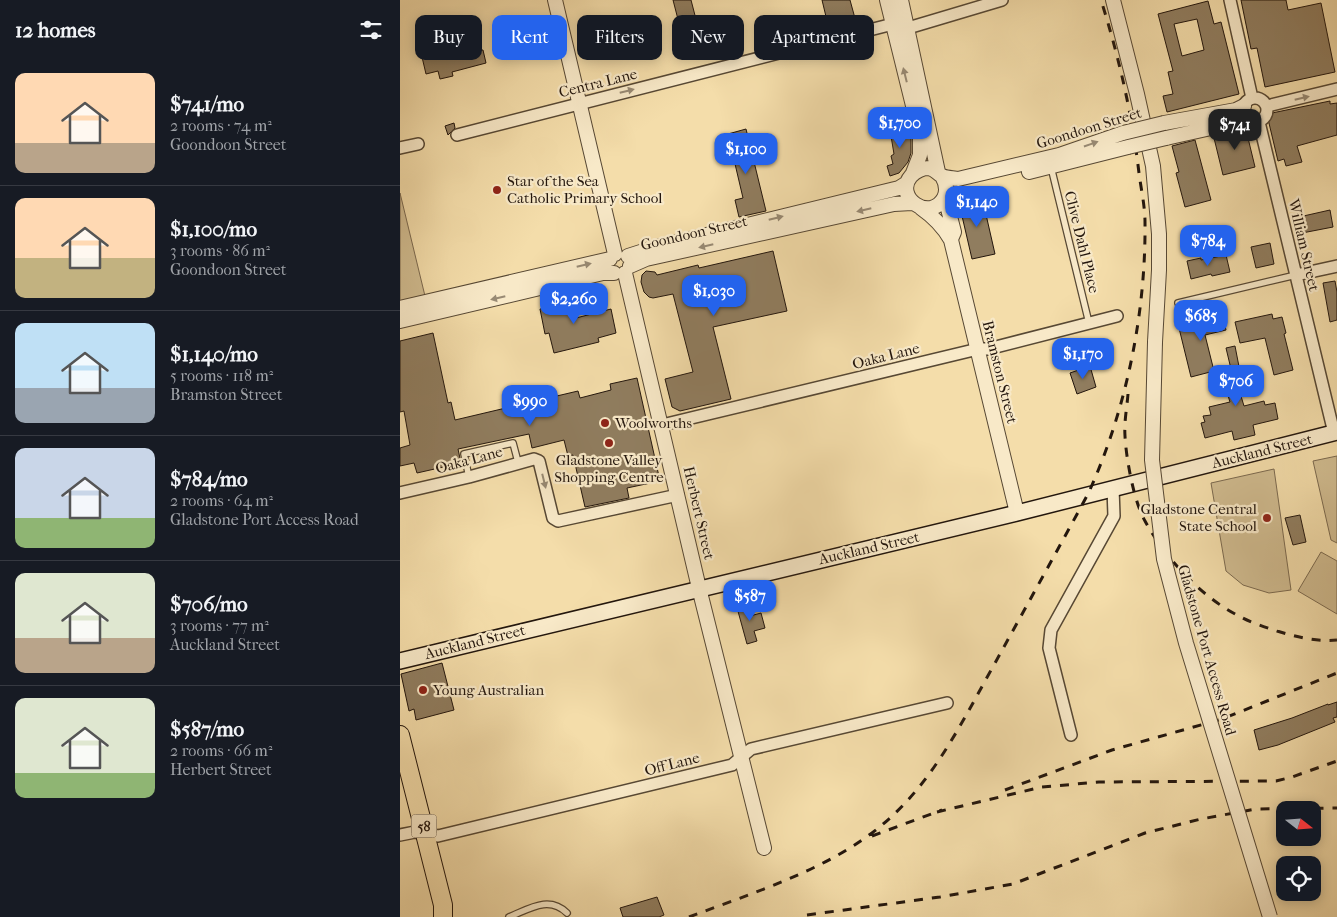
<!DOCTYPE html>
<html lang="en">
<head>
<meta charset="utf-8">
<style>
	:root { --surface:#171b24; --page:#20242c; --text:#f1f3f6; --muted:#9ea1a6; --line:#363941; --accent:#2563eb }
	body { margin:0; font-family:"IM FELL French Canon",serif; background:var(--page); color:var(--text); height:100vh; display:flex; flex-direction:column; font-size:19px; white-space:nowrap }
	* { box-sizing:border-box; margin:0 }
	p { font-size:16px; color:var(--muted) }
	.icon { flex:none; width:28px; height:28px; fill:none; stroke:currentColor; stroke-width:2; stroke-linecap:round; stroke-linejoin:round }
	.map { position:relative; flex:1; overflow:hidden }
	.details { display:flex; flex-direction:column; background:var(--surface); width:400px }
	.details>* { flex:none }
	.hud { position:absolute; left:15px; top:15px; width:475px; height:45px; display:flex; gap:10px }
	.needle { width:32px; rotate:107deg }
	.fabs { position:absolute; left:876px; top:801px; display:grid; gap:10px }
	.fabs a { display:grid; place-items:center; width:45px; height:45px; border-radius:10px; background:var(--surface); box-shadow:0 2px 12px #0003; font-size:25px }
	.price { position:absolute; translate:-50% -42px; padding:0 11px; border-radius:10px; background:var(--accent); color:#fff; font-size:16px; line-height:32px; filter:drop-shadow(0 1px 2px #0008) }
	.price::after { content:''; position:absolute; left:50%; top:30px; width:15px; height:11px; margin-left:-8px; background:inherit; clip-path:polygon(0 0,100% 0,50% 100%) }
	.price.selected { background:#222; color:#fff }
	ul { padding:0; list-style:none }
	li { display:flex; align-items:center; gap:15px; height:125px; padding:0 15px }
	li+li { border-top:1px solid var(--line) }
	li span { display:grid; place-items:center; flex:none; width:140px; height:100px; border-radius:10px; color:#555 }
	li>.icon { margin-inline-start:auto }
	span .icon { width:60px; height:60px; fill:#fffc; stroke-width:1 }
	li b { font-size:21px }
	h2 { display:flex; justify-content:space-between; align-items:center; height:60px; padding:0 15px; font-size:21px }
	.chip { padding:0 18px; border-radius:10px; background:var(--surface); box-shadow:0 2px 12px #0003; font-size:18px; line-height:45px }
	.chip.selected { background:var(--accent); color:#fff }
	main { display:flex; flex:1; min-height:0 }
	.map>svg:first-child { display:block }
</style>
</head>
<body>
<main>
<section class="details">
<h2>12 homes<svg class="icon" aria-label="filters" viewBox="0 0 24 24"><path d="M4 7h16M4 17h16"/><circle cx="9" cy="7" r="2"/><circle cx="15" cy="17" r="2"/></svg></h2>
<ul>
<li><span style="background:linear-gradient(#ffd9b3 70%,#b9a48a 0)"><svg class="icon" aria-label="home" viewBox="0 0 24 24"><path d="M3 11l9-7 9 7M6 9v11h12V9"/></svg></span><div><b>$741/mo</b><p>2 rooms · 74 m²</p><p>Goondoon Street</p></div></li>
<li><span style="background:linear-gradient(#ffd9b3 60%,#c2b280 0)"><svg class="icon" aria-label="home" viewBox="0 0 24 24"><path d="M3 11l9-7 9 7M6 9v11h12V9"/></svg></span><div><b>$1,100/mo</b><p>3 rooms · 86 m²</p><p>Goondoon Street</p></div></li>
<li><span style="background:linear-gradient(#bfe0f5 65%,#9aa5b1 0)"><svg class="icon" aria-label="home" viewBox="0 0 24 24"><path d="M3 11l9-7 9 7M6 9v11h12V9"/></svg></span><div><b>$1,140/mo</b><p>5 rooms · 118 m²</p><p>Bramston Street</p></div></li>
<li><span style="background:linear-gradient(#c9d6e8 70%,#8fb573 0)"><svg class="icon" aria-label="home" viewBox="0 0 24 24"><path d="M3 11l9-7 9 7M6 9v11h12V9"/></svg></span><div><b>$784/mo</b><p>2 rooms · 64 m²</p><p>Gladstone Port Access Road</p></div></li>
<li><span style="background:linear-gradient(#dfe7d0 65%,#b9a48a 0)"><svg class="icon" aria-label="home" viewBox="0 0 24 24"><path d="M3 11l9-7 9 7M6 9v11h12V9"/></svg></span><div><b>$706/mo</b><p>3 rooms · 77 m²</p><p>Auckland Street</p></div></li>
<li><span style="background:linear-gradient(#dfe7d0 75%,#8fb573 0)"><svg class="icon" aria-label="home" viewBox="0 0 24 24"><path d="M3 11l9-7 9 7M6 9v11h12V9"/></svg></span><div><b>$587/mo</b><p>2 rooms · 66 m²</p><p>Herbert Street</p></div></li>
</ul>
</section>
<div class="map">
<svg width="937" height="917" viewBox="0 0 937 917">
	<rect width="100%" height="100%" fill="#f4ddaa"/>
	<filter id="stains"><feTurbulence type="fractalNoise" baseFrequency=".004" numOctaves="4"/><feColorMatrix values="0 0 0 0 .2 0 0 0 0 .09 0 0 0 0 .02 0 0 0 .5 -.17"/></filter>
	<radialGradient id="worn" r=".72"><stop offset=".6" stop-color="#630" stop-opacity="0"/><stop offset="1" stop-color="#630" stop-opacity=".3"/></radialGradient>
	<!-- green -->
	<path fill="#d0bb8f" stroke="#7a684e" d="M0,193L25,296L0,302Z
		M937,456V543L931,540L913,461Z
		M874,469L891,590L869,593L843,585L826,571L811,483Z
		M921,552L937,561V614L898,591Z"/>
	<!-- building -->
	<path fill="#907d5f" stroke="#23160d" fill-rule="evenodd" d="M273,0H291L298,27L281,31Z
		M422,0H450L456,22L429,29Z
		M841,0H886L888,10L921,3L935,72L865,87L857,48L851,49Z
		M808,1L814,24L821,22L839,94L767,112L763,96L773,94L768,72L773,71L758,14ZM797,19L804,50L782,56L774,24Z
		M59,34L62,46L78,42L81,50H83L86,63L52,72L53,76L40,79L38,71L26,74L22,57L31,54L32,56L52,51L48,37Z
		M930,101V104L937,103V135L897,146L902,162L886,166L884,159L878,161L868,119L872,113Z
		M54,123L55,128L48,135L45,126Z
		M509,126L511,135V153L508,162L499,173L490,176L487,166L493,164L491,156L494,154L490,130Z
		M849,128L852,137L848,138L855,167L823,175L814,138L821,136V135Z
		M346,129L366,211L339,217L335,200L343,198L328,134Z
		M795,140L811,200L785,207L776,173L779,172L772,146Z
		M582,197L595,254L572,259L559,203Z
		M930,210L933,227L902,233L899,217Z
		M870,243L874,264L856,268L851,247Z
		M373,251L387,311L313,327L331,399L280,411L272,407L265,379L293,372L273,294L253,298L249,297L244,292L241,282L242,275L246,271L255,272L257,275L298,265L299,268Z
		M826,255L830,272L812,276L811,274L791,279L787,261L801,258V260Z
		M935,281L937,292V320L930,322L923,283Z
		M171,294L176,318L211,309L216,333L198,338L199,342L154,353L149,333L145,334L140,309L144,308L143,301Z
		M817,306L818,309H821L826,330L805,335L814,371L791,377L779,328L808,320L805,309Z
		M872,314L873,319L882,317L886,333L884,334L893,370L874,375L865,338L840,343L835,322Z
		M33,333L48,403L51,402L55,420L178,391L180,398L211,390L210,384L237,378L260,481L227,488L229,498L185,507L173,455L168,456L164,440L132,448L129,434L58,449L61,463L17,473L14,463L0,466V448L10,445L4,411L0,412V341Z
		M835,346L842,382L837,383L844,406L864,401L865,405L875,403L878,419L853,425L855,435L834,440L832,431L805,438L801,423L805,422L803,416L811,415L809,407L830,402L825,386L821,387L818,372L831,369L826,348Z
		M690,366L696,387L677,394L670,373Z
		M900,515L906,542L893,545L885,518Z
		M346,601L350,616L361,613L365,628L354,631L357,641L347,644L336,604Z
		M42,663L54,710L16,720L14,709L9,711L1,674Z
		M937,702V717L933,718L935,722L878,745L859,750L854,730L892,718L928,704V705Z
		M257,897L264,915L259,917H223L220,908Z"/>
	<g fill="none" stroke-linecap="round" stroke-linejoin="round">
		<!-- service casing -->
		<g stroke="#574834" stroke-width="8">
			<path id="service" d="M651,167L689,323
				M778,303L896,275
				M69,477L64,454L113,443L118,462
				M109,917C129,909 149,895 167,913"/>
		</g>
		<!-- minor casing -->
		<g stroke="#574834" stroke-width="14">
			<path id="minor" d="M830,0L852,98
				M508,28L602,0
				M843 110a12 12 0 1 1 24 0a12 12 0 1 1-24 0Z
				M867,106L937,89
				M859,122L934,433
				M57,135L493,24
				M0,148L18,144
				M896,275L937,266
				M262,425L578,349H588L717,316
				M0,493L69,477L134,459L139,461L153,518L158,521L278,495
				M671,735L649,648L651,630L714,516L713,488
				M0,835L15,832L38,836L332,765L351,749L547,703"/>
		</g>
		<!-- tertiary casing -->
		<g stroke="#574834" stroke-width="16">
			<path id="tertiary" d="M155,0L215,254
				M487,0L520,134V155L513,173
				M501,0L538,172
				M713,0L737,94L753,166L759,234V270L755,342
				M764,123L836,110L844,106
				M766,138L847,120
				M629,172L728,147
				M542,176C546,183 548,190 544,198C530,223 493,197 511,176C516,171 522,168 529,168C535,169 537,173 542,176C546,178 553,178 558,179L659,155L723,133
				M545,197L554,232L551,239
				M521,208C534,217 543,226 551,240L617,513
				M228,256L253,248L499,188L507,183
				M230,266L246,259L494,204L512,203
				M225,273L299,588L364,848
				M0,308L210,259
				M0,321L203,273H214"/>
		</g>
		<!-- secondary casing -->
		<g stroke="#23160d" stroke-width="18">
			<path id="secondary" d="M0,661L617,513L937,432"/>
		</g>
		<!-- primary casing -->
		<g stroke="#23160d" stroke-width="20">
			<path id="primary" d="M0,735L43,905V917"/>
		</g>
		<!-- service -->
		<use href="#service" stroke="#f8e9c8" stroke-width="5.5"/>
		<!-- minor -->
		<use href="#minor" stroke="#f8e9c8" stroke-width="11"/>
		<!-- tertiary -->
		<use href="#tertiary" stroke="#f8e9c8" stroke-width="14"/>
		<!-- secondary -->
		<use href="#secondary" stroke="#f8e9c8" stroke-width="15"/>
		<!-- primary -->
		<use href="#primary" stroke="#f4ddaa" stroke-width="18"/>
		<!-- rail -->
		<path stroke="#23160d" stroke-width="3" stroke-dasharray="9 9" stroke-linecap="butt" d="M728,394C727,407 724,422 725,436C726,458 734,502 745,521C765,558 803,599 841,617C852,623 865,627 877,631C897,637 916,642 937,640
			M605,790L712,750L822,719L937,673
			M537,812L642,787L699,782L876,781L892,777L937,761
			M472,836L542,810
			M407,915L540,897L613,884L745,833L801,819L856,809L937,808
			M289,917C347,895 414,874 465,838C528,794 558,729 595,663C626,607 657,551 688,494C726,411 746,314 745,222C745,206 741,189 739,173C732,114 719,57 701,0"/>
		<!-- tertiary-bridge casing -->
		<g stroke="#574834" stroke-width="16" stroke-linecap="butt">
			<path id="tertiary-bridge" d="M723,133L764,123
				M728,147L766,138
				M755,342L752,460L764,559L786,643L870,917"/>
		</g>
		<!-- tertiary-bridge -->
		<use href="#tertiary-bridge" stroke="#f8e9c8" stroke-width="14"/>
	</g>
	<!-- one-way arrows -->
	<defs><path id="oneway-solid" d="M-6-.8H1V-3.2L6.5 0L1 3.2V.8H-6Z" transform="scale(1.25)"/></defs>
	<g fill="#988a74">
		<use href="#oneway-solid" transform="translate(505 75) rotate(-104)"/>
		<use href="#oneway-solid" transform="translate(227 91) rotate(-14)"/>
		<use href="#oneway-solid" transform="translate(902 98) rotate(-13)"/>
		<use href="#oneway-solid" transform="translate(691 144) rotate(-19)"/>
		<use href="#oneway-solid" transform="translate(464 210) rotate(167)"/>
		<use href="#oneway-solid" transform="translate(376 218) rotate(-14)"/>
		<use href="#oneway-solid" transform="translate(306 246) rotate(167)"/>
		<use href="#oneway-solid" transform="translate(184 265) rotate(-13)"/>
		<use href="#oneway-solid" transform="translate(98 298) rotate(167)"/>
		<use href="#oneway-solid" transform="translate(144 481) rotate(76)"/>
	</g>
	<!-- markers -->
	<g fill="#8f2418" stroke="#f8e9c8" stroke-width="2">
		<circle cx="97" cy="190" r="5"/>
		<circle cx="205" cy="423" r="5"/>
		<circle cx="209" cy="443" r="5"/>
		<circle cx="867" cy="518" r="5"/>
		<circle cx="23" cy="690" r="5"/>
	</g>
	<g text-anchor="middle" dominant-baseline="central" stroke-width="4.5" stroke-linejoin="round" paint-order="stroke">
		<!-- shield labels -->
		<rect fill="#f8e9c8" stroke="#635545" stroke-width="1" x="11.5" y="814.5" width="25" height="23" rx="4"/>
		<g font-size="14" font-weight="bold" fill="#23160d">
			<text x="24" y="826">58</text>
		</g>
		<!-- street labels -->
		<g font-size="15" fill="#23160d" stroke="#f8e9c8">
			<text transform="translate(198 83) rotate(-14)">Centra Lane</text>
			<text transform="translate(689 128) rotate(-17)">Goondoon Street</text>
			<text transform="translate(294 233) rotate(-13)">Goondoon Street</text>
			<text transform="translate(682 242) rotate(76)">Clive Dahl Place</text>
			<text transform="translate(904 245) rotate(77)">William Street</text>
			<text transform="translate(486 356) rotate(-14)">Oaka Lane</text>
			<text transform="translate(600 372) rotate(76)">Bramston Street</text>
			<text transform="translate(862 451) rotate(-14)">Auckland Street</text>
			<text transform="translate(69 460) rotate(-15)">Oaka Lane</text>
			<text transform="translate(299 513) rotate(77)">Herbert Street</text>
			<text transform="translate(469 548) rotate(-13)">Auckland Street</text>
			<text transform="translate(75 642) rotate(-14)">Auckland Street</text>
			<text transform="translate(807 650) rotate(74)">Gladstone Port Access Road</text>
			<text transform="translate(272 764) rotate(-14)">Off Lane</text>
		</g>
		<!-- poi labels -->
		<g font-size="15" fill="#23160d" stroke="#f8e9c8" text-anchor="start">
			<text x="107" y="181">Star of the Sea<tspan x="107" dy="17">Catholic Primary School</tspan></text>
			<text x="215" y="423">Woolworths</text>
			<text x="209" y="460" text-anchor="middle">Gladstone Valley<tspan x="209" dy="17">Shopping Centre</tspan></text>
			<text x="857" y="509" text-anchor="end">Gladstone Central<tspan x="857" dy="17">State School</tspan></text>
			<text x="33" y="690">Young Australian</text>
		</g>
	</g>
	<rect width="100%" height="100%" filter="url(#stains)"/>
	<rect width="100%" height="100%" fill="url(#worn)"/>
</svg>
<div class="fabs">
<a><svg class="needle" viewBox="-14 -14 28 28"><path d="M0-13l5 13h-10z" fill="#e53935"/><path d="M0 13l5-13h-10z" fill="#9ea1a6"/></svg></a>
<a><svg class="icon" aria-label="locate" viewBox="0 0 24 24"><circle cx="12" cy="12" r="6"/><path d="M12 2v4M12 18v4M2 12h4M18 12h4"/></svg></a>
</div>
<b class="price" style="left:500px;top:149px">$1,700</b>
<b class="price selected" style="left:835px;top:151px">$741</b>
<b class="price" style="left:346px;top:175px">$1,100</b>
<b class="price" style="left:577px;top:228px">$1,140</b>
<b class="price" style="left:808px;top:267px">$784</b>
<b class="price" style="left:314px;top:317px">$1,030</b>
<b class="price" style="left:174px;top:325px">$2,260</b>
<b class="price" style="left:801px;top:342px">$685</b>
<b class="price" style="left:683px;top:380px">$1,170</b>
<b class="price" style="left:836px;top:407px">$706</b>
<b class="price" style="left:130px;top:427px">$990</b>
<b class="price" style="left:350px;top:622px">$587</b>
<div class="hud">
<a class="chip">Buy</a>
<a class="chip selected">Rent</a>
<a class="chip">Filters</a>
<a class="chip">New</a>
<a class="chip">Apartment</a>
</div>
</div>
</main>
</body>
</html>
